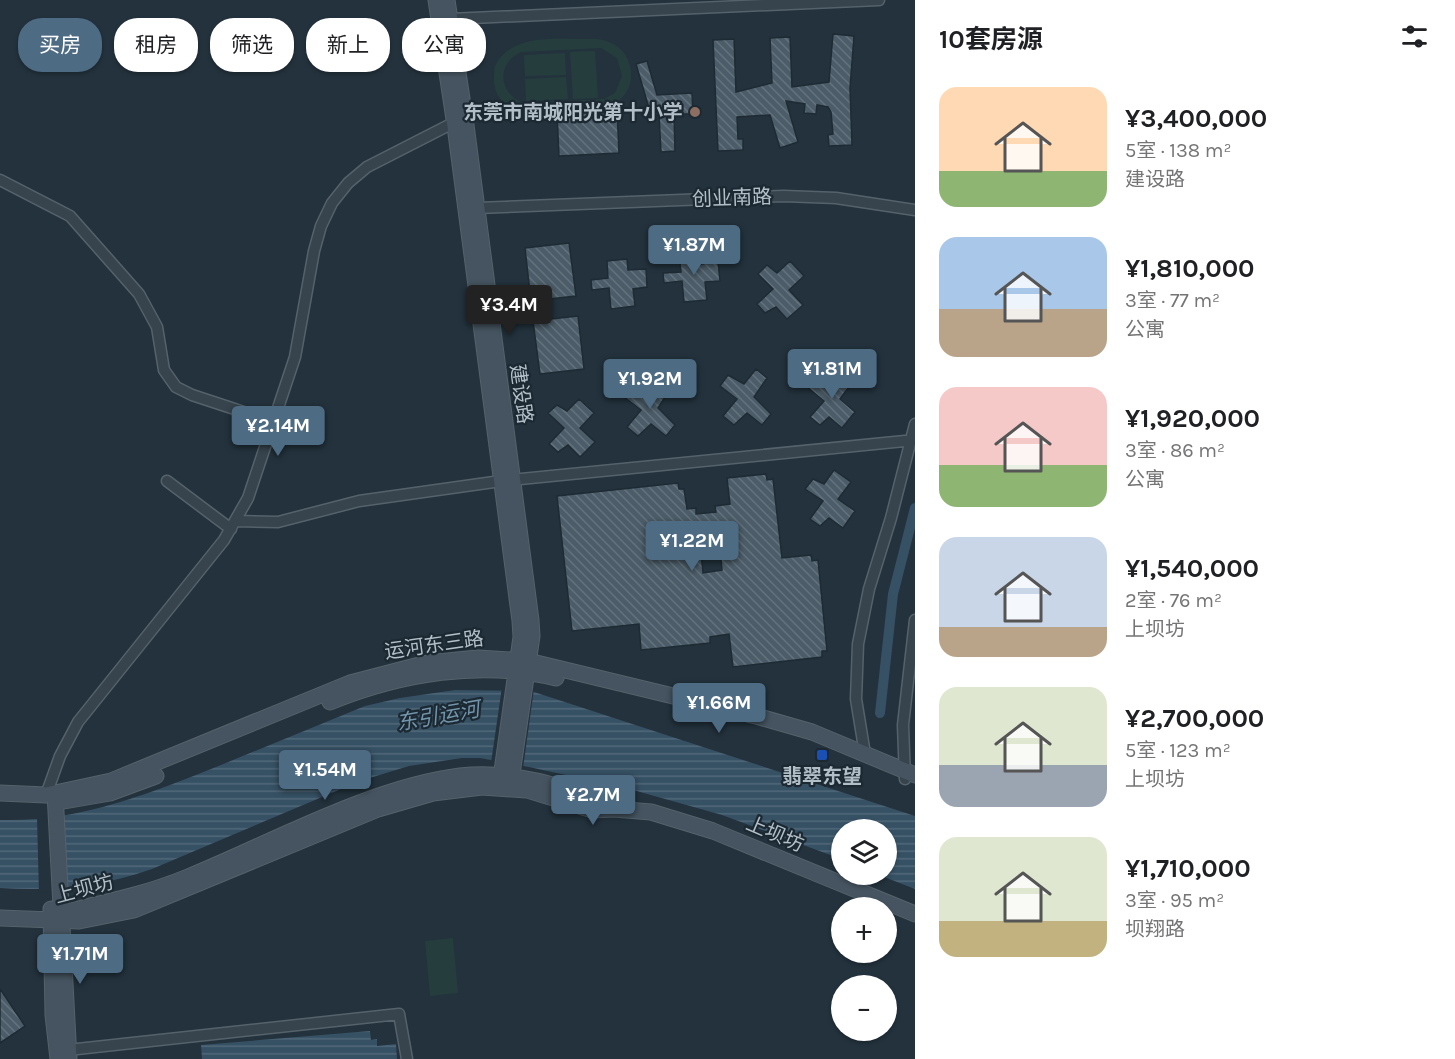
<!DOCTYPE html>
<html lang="zh">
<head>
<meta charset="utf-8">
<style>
	:root { --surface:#fff; --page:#f6f6f6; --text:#202124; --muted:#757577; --accent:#4e6b84 }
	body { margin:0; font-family:Karla,"Noto Sans SC",sans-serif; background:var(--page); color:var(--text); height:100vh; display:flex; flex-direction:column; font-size:22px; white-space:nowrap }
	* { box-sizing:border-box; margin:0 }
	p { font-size:20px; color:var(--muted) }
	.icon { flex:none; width:33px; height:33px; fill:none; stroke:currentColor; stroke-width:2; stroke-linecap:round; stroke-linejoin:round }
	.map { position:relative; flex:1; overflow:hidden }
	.details { display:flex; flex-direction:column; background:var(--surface); width:540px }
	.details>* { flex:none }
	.top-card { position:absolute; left:18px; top:18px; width:570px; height:54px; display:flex; gap:12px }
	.fabs { position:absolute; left:831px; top:819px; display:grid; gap:12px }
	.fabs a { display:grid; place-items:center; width:66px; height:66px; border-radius:50%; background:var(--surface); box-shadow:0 2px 4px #0004; font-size:30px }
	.price { position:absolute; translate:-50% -51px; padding:0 14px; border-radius:6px; background:var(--accent); color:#fff; font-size:20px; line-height:39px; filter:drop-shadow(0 2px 3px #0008) }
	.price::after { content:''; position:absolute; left:50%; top:36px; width:18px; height:14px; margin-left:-9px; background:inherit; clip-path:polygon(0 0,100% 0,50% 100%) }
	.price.on { background:#222; color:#fff }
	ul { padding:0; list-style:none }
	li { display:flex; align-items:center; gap:18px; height:150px; padding:0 24px }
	li span { display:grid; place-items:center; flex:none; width:168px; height:120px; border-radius:18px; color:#555 }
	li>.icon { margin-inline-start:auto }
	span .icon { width:72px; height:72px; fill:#fffc; stroke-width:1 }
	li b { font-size:26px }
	h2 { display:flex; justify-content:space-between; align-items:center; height:72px; padding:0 24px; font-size:26px }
	.pill { padding:0 21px; border-radius:24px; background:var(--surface); box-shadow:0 2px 4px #0004; font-size:21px; line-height:54px }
	.pill.on { background:var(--accent); color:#fff }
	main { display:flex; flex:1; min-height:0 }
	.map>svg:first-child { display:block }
</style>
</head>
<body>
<main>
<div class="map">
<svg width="915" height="1059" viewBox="0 0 915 1059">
	<defs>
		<pattern id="water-rules" width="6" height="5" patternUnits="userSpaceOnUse" patternTransform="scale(1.5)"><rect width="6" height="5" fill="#365164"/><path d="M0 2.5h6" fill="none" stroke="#516879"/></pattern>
		<pattern id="building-back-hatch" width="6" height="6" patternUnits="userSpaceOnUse" patternTransform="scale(1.5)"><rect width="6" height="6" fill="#4c5d69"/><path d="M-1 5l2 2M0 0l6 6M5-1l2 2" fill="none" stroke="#63727d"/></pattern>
	</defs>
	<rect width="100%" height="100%" fill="#23323d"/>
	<!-- grass -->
	<path fill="#253e3d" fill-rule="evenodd" d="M595,39C609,40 622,46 628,60C632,69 632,79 629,87C618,113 587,110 564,111C531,112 486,116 495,66C512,31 562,40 595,39ZM601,48L617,58L622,76L615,93L604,99L524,103C498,94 496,63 521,52Z
		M595,51L598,98L573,99L570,52Z
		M565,53L566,75L525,76L524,55Z
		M566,77L568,99L526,101L525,79Z
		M453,938L458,993L430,996L425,941Z"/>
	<!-- water -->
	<path fill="url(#water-rules)" d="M455,690L531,691L915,816V889L879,875L886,874V830H842L841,859L722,815L626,788L529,767L480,758H462L409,766L360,781L152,869C101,887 53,891 0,888V820C80,822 148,794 221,765C269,745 317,726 365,706L400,698Z
		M370,1031L371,1040L377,1039V1046L396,1044L397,1059H202L201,1045Z"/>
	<!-- pier -->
	<path fill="#23323d" d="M502,687L534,689L523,768L491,763Z
		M64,816L66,892L39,893L37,817Z"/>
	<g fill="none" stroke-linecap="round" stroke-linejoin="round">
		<!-- canal -->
		<path stroke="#365164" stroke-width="10" d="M880,713L893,594L915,508"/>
	</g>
	<!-- building -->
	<path fill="url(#building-back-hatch)" stroke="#1e2b34" stroke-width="1.5" fill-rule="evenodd" d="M833,34L854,36L850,88L852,145L829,146L828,135L833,134L831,112L828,107L817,105L816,114L804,113L805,104L786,101L798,142L780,148L770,115L737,117L738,139H743V150L718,151L713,40L734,39L736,92L772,83L770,38L790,37L792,87L829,82Z
		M647,61L657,95L692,93L693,114H674L675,151L661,152L659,115H651L636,64Z
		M617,110L619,153L559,156L557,113Z
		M569,243L576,296L531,301L525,248Z
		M699,252L701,264L718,262L720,281L705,282L707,300L684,302L682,281L664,283L663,273L681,272L679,254Z
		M627,259L628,270L646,269L647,287L633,289L635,306L611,309L609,288L592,290L591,280L608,278L607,261Z
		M790,261L804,276L789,290L803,305L787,319L776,307L765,313L757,304L773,289L758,274L767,265L777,273Z
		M578,316L584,369L540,374L533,321Z
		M756,369L767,378L754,397L771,414L762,425L747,413L734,425L723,416L737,399L720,386L728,375L744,384Z
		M836,370L852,383L840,399L855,412L842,428L829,417L820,425L810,417L824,401L807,387L815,378L826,383Z
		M660,380L671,388L658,408L675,425L666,436L651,424L638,436L627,427L641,410L624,397L633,386L648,395Z
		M579,399L594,413L580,428L595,442L580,457L568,445L558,452L549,444L564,428L548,413L557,405L567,411Z
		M834,470L851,482L838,499L855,511L843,528L829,518L820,526L810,519L823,501L805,489L813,479L824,484Z
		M766,474L767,480L773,479L782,558L811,555L812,561L818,560L827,651H822V657L733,667L729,634L710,637V643L641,650L639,624L572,631L557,496L678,483L679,489H684L687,509L696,508V514L716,512L715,506L730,504L727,478ZM720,550L722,570L703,573L701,552Z
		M0,989L25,1026L0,1043Z"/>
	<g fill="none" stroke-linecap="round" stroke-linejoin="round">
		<!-- street casing -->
		<g stroke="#55626b" stroke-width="13">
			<path id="street" d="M450,19L879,0
				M0,180L70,216L139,294L157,327L164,370L176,387L192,395L274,422
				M477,208L784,196L836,198L915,210
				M167,481L231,529
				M236,521L278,522L359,501L501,481L915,440
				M865,754L856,699L858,644L869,589L891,518L915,424
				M905,779L903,725L915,620
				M46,795L60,756L78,722L224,540L248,498L295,357L314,251L321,226L332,203L348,183L367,167L455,122
				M68,1050L399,1014L407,1059"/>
		</g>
		<!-- secondary casing -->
		<g stroke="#55626b" stroke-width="17">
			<path id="secondary" d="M436,0L455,126L520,621L521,637L500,785
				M447,0L466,125L531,620L532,636L510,788
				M330,702C401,673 481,660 556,678
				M0,793L46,795L111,781L350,683L427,663L478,658L528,661L756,716L812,732L915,775
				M55,793L69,1059
				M64,801L110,793L156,776
				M614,809L651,812L713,831L915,914
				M51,909L53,1015L58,1059
				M0,918L79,921L134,910L378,809L433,793L482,787L527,790L592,810L614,809C570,786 510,770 460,776C372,787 271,843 188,877C144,895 107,902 61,913L51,918"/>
		</g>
		<!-- street -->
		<use href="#street" stroke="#37444d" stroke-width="10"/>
		<!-- secondary -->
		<use href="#secondary" stroke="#455460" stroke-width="15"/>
	</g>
	<!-- markers -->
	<circle fill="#8d6e63" stroke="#1c2932" stroke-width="2" cx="695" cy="112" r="6"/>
	<rect fill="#1a4fb4" stroke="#1c2932" stroke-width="2" x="816" y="749" width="12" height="12" rx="3"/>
	<g text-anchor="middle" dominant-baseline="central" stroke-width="4.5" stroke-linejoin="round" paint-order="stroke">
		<!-- poi labels -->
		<g font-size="20" font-weight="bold" fill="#b2bfc9" stroke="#1c2932" text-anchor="end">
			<text x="683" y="112">东莞市南城阳光第十小学</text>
			<text x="822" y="776" text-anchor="middle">翡翠东望</text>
		</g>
		<!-- street labels -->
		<g font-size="20" fill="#b2bfc9" stroke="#1c2932">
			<text transform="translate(732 198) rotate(-2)">创业南路</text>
			<text transform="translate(521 394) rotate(82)">建设路</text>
			<text transform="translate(434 645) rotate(-8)">运河东三路</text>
			<text transform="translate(775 834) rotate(23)">上坝坊</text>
			<text transform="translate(84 889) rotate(-15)">上坝坊</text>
		</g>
		<!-- water labels -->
		<g font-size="21" font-style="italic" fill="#7295ac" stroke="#1c2932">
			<text transform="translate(438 716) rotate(-10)">东引运河</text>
		</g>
	</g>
</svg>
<div class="fabs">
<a><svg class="icon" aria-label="layers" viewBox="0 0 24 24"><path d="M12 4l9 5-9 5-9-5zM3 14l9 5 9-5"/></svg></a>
<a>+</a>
<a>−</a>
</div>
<b class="price" style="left:694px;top:276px">¥1.87M</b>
<b class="price on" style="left:509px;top:336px">¥3.4M</b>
<b class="price" style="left:832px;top:400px">¥1.81M</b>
<b class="price" style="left:650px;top:410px">¥1.92M</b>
<b class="price" style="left:278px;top:457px">¥2.14M</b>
<b class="price" style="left:692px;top:572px">¥1.22M</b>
<b class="price" style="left:719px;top:734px">¥1.66M</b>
<b class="price" style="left:325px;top:801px">¥1.54M</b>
<b class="price" style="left:593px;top:826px">¥2.7M</b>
<b class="price" style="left:80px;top:985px">¥1.71M</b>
<div class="top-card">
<a class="pill on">买房</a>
<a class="pill">租房</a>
<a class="pill">筛选</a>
<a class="pill">新上</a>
<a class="pill">公寓</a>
</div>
</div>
<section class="details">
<h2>10套房源<svg class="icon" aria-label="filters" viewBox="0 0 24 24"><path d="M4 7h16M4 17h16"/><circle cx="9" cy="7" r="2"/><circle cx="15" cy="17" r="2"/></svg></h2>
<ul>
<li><span style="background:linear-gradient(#ffd9b3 70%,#8fb573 0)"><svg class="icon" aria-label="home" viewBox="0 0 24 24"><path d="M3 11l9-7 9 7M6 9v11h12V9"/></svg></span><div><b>¥3,400,000</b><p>5室 · 138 m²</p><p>建设路</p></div></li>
<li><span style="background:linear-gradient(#a9c7e8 60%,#b9a48a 0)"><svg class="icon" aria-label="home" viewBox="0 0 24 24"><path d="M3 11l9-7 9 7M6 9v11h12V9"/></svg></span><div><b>¥1,810,000</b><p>3室 · 77 m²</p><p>公寓</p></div></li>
<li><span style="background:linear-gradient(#f6c9c9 65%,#8fb573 0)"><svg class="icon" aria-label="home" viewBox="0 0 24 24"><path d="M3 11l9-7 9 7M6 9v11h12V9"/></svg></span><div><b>¥1,920,000</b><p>3室 · 86 m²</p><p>公寓</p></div></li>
<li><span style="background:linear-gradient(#c9d6e8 75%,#b9a48a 0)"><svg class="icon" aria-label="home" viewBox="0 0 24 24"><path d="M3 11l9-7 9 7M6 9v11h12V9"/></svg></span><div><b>¥1,540,000</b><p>2室 · 76 m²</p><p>上坝坊</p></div></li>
<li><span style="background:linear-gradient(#dfe7d0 65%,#9aa5b1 0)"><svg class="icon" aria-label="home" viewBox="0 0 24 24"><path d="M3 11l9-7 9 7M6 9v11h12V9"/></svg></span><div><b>¥2,700,000</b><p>5室 · 123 m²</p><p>上坝坊</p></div></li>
<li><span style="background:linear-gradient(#dfe7d0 70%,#c2b280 0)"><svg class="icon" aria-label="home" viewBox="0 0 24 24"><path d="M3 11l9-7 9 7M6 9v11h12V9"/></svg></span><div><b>¥1,710,000</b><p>3室 · 95 m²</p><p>坝翔路</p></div></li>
</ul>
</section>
</main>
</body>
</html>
